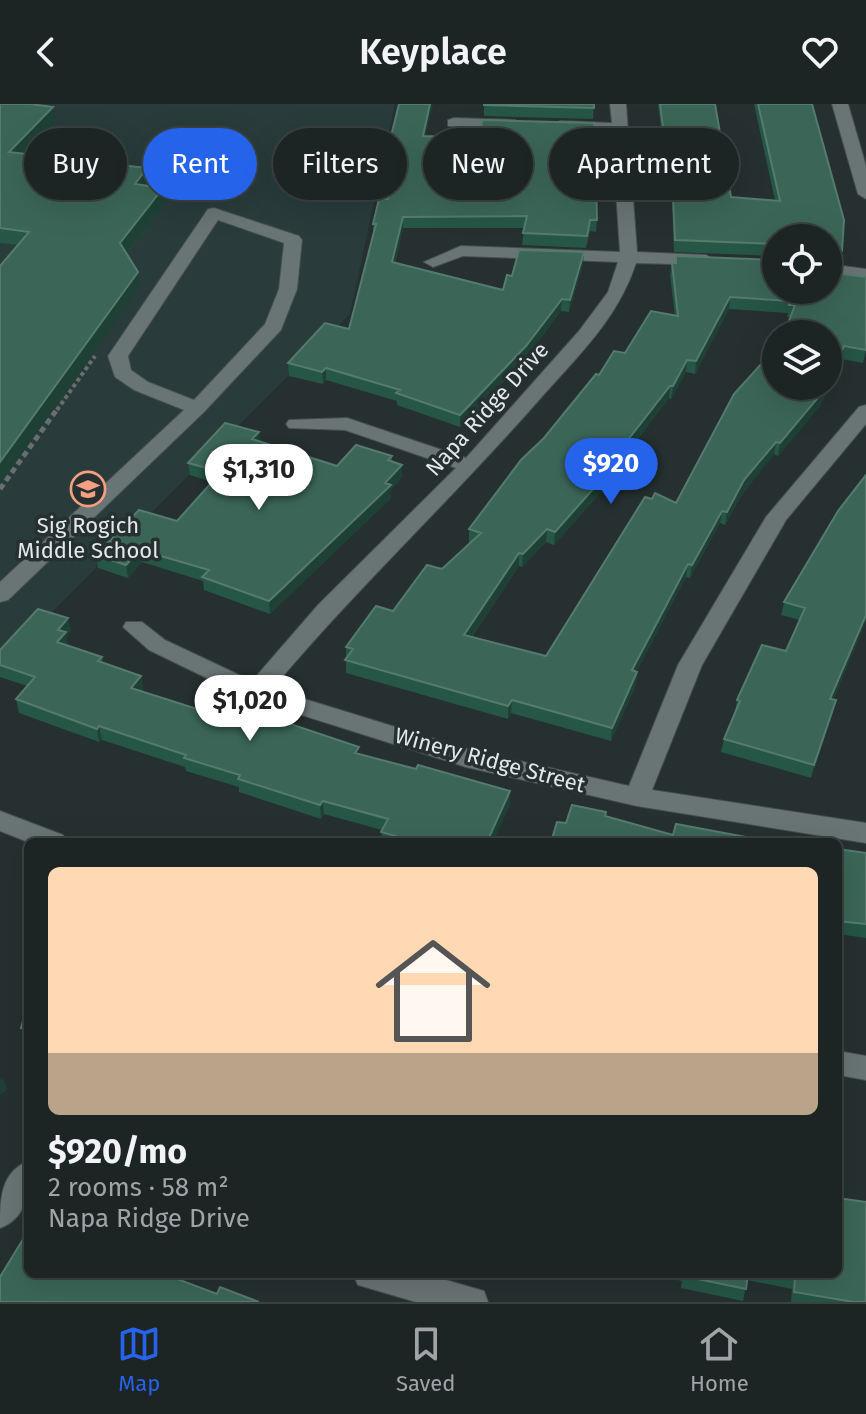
<!DOCTYPE html>
<html lang="en">
<head>
<meta charset="utf-8">
<style>
	:root { --surface:#1c2424; --page:#293031; --text:#f1f3f6; --muted:#a0a4a6; --line:#3a4141; --accent:#2563eb }
	body { margin:0; font-family:"Fira Sans",sans-serif; background:var(--page); color:var(--text); height:100vh; display:flex; flex-direction:column; font-size:30px; white-space:nowrap }
	* { box-sizing:border-box; margin:0 }
	p { font-size:26px; color:var(--muted) }
	.icon { flex:none; width:44px; height:44px; fill:none; stroke:currentColor; stroke-width:2; stroke-linecap:round; stroke-linejoin:round }
	.map { position:relative; flex:1; overflow:hidden }
	.panel { position:absolute; left:24px; top:734px; width:818px; height:440px; display:flex; flex-direction:column; background:var(--surface); border-radius:12px; box-shadow:0 8px 32px #0002,0 0 0 2px var(--line) }
	.panel>* { flex:none }
	.banner { position:absolute; left:24px; top:24px; width:818px; height:72px; display:flex; gap:16px }
	.buttons { position:absolute; left:762px; top:120px; display:grid; gap:16px }
	.buttons a { display:grid; place-items:center; width:80px; height:80px; border-radius:50%; background:var(--surface); box-shadow:0 8px 32px #0002,0 0 0 2px var(--line); font-size:40px }
	.price { position:absolute; translate:-50% -68px; padding:0 18px; border-radius:28px; background:#fff; color:#222; font-size:26px; line-height:52px; filter:drop-shadow(0 2px 4px #0008) }
	.price::after { content:''; position:absolute; left:50%; top:48px; width:24px; height:18px; margin-left:-12px; background:inherit; clip-path:polygon(0 0,100% 0,50% 100%) }
	.price.current { background:var(--accent); color:#fff }
	ul { padding:0; list-style:none }
	li { display:grid; align-content:center; gap:16px; height:424px; padding:0 24px }
	li+li { border-top:2px solid var(--line) }
	li span { display:grid; place-items:center; height:248px; border-radius:12px; color:#555 }
	li>.icon { margin-inline-start:auto }
	span .icon { width:144px; height:144px; fill:#fffc; stroke-width:1 }
	li b { font-size:34px }
	.pill { padding:0 28px; border-radius:36px; background:var(--surface); box-shadow:0 8px 32px #0002,0 0 0 2px var(--line); font-size:28px; line-height:72px }
	.pill.current { background:var(--accent); color:#fff }
	header { display:flex; justify-content:space-between; align-items:center; height:104px; padding:0 24px; background:var(--surface); font-size:36px; font-weight:600 }
	.dock { display:flex; justify-content:space-around; align-items:center; height:112px; border-top:2px solid var(--line); background:var(--surface); font-size:22px; color:var(--muted) }
	.dock a { display:grid; justify-items:center; gap:4px }
	.dock .current { color:var(--accent) }
	.map>svg:first-child { display:block }
</style>
</head>
<body>
<header><svg class="icon" aria-label="back" viewBox="0 0 24 24"><path d="M15 5l-7 7 7 7"/></svg>Keyplace<svg class="icon" aria-label="heart" viewBox="0 0 24 24"><path d="M12 20l-8-8c-3-5 5-10 8-4 3-6 11-1 8 4z"/></svg></header>
<div class="map">
<svg width="866" height="1198" viewBox="0 0 866 1198">
	<rect width="100%" height="100%" fill="#263030"/>
	<!-- built -->
	<path fill="#293b3b" d="M0,0H395L350,210L0,560Z"/>
	<g fill="none" stroke-linecap="round" stroke-linejoin="round">
		<!-- minor casing -->
		<g stroke="#464e4e" stroke-width="2">
			<path id="minor" d="M610,0H626L637,148L706,151L715,156L706,161L636,159C618,215 576,254 538,297C452,395 356,485 272,585L467,645L629,682L678,561L766,413L859,303L866,301V320L786,416L702,561L652,686L866,719V739L637,702L466,663L248,594L149,546L123,523L126,518H142L165,536L252,577L318,501L456,364L345,326L289,324L286,320L289,316L347,314L466,354L579,227L608,188L618,158L463,152L433,163L424,158L461,142L620,148L612,28L560,27L552,22L560,17L612,19Z
				M832,0H848L866,62V95L858,90Z
				M454,14L515,16L523,21L515,26L448,22V16Z
				M214,104L299,132L302,136L297,185L281,226L204,308L8,496L0,498V478L184,306L134,286L115,273L108,252L208,105ZM218,116L284,139L279,185L265,220L194,296L148,278L131,266L128,252Z
				M828,160L866,165V175L828,170Z
				M0,707L63,731L67,738H28L0,727Z
				M838,947L866,952V976L838,971Z
				M28,1057C28,1084 30,1113 0,1124C0,1096 0,1069 28,1057Z
				M353,1170H425L484,1187L488,1198H416L358,1181Z"/>
		</g>
		<!-- path-far1 -->
		<path stroke="#666e6e" stroke-width="4" stroke-dasharray="4 3" stroke-linecap="butt" d="M160,79L213,85L209,91
			M57,306L95,252"/>
		<!-- path -->
		<path stroke="#666e6e" stroke-width="5" stroke-dasharray="6 4" stroke-linecap="butt" d="M0,385L58,304"/>
		<!-- minor -->
		<use href="#minor" fill="#697474" fill-rule="evenodd"/>
	</g>
	<!-- wall -->
	<path fill="#265645" fill-rule="evenodd" d="M0,0L56,18L24,50L149,80L147,82L165,99L127,149L140,183L17,141L0,139Z
		M484,0H594L593,15L484,12Z
		M658,0H715L731,93L775,96L754,0H812L842,147L840,159L828,158V134H776V152L674,148L671,80H668Z
		M426,32L593,72L597,116L596,128L590,127L586,144L522,141L524,124H403L395,159L503,186L512,172L583,160L569,208L561,207L526,254L460,323L397,301V297L326,276L323,280L289,272L288,259L349,225L373,131V120L388,95L397,60H388L387,48Z
		M676,152L841,170L866,246L863,259L842,255L820,302L778,352L774,350L743,389L725,421L720,419L690,474L686,473L637,567L636,581L611,637L511,609L508,615L346,569V543L393,507L471,438H469V425L544,334L599,271L625,249L675,212L670,171L672,159H675ZM729,205L788,209L787,213H790L771,261L676,399L546,552L472,533L519,462L522,463L546,438L554,441L617,370L618,361L669,294L671,295L686,268L695,270Z
		M260,338L337,362L392,352V358L402,373L391,386V394L270,510L204,486L203,477L142,458L128,474L98,464L96,451L177,417L212,378L190,371L188,359Z
		M784,498L866,517L833,596V609L811,674L721,648L724,635L735,608L737,596L786,547L800,516L781,511Z
		M71,527L66,533L68,541L102,553L103,559L141,572L143,585L141,587L216,611L359,650L416,665L510,687V700L493,738H381L382,726L324,710L321,715L239,688V683L186,667L185,663L102,636L99,638L19,609L16,595L27,582L0,573V546Z
		M838,745L866,749V834L838,830Z
		M28,900V937H25L21,924Z
		M648,1170H838L866,1198H791L792,1185L747,1176L743,1197L681,1184L682,1177Z"/>
	<!-- shaded-wall -->
	<path fill="#1e4035" d="M430,0H433L423,43V32Z
		M53,3L56,18L12,63L9,48Z
		M147,64L149,80L137,95L135,80Z
		M163,84L165,99L122,155L120,139Z
		M403,113V124L392,170V158Z
		M584,148L583,160L569,208L570,196Z
		M138,168L140,183L0,380V358Z
		M730,193L729,205L695,270L696,257Z
		M562,195L561,207L526,254L460,323V311Z
		M844,242L842,255L820,302L778,352L780,339L826,282H828V277Z
		M687,256L686,268L671,295L673,282Z
		M326,264V276L323,280L322,268Z
		M670,282L669,294L618,361L617,370L554,441L555,428L613,355Z
		M259,328L260,340L252,335Z
		M776,338L774,350L743,389L725,421L727,408L744,376Z
		M402,361V373L391,386V394L270,510L269,497L385,379Z
		M722,407L720,419L690,474L692,461Z
		M547,425L546,438L522,463L523,450Z
		M140,446L142,458L128,474L126,461Z
		M519,449V462L464,544V531Z
		M688,460L686,473L631,579L632,566Z
		M866,511V517L828,608L830,595Z
		M68,514L71,527L66,533L68,541L57,538L58,526Z
		M637,568L636,581L611,637L612,624Z
		M141,572L143,585L133,597L131,584Z
		M512,596L511,609L508,615V602Z
		M836,596L833,609L811,674L814,661Z
		M99,622L102,636L99,638L97,625Z
		M510,687V700L493,738H487Z
		M323,697L324,710L321,715L320,701Z
		M3,974L7,986L0,991V976Z"/>
	<!-- building -->
	<path fill="#3b6657" stroke="#557a6e" stroke-width="2" d="M0,0H30L53,3L9,48L147,64L135,80L163,84L120,139L138,168L0,358V162L29,128L0,124Z
		M399,0H430L423,32L480,34L482,16L594,19L593,72H596L597,116H590L587,132L523,129L527,112L403,113L392,158L503,186L507,171L512,172L519,146L584,148L570,196L562,195L526,242L460,311L396,289L400,286L326,264L322,268L288,259L325,219L349,225L376,120H373L379,95H388L400,49L387,48Z
		M484,0H594V4L484,1Z
		M660,0H715L731,93L780,97L758,0H812L844,116L842,147L828,146V147V134H776V140L675,136L672,68H669Z
		M676,152L776,156V186H828V158L842,162L841,170L866,173V246L844,242L828,277V230H784L795,201H789L790,197L730,193L696,257L687,256L673,282H670L613,355L618,357L555,428L547,425L523,450L519,449L464,531L546,552L645,393L652,395L655,389L676,399L734,290L762,259L771,261L776,249V282H826L822,289L780,339L776,338L744,376L727,408L722,407L692,461L688,460L632,566L637,568L612,624L512,596L508,602L345,556L353,545L346,543L376,502L393,507L427,461L442,465L481,429L469,425L521,356L544,334L596,270L599,271L614,247L625,249L651,207L678,212L672,159H676Z
		M225,319L259,328L252,335L337,362L356,341L392,352L388,356L402,361L385,379L391,381L269,497L202,473L209,466L140,446L126,461L96,451L139,406L177,417L221,368L188,359Z
		M866,371V511L830,595L836,596L814,661L724,635L740,597L737,596L762,541L786,547L805,504L784,498L838,407Z
		M38,505L68,514L58,526L66,528L57,538L102,553L98,557L141,572L131,584L216,611L225,598L359,643L355,649L416,665L418,661L510,687L487,738H434L421,734L419,738H416L381,728L388,715L323,697L320,701L238,675L240,671L184,654L186,651L99,622L97,625L16,595L35,573L0,561V546Z
		M572,701L606,708L605,712L673,731L676,720L757,735V738H551L557,718L566,719Z
		M838,745L866,749V820L838,817Z
		M28,900V925L21,924Z
		M838,1094L866,1098V1198H854L794,1188L795,1173L781,1170H838Z
		M28,1127V1170H164L217,1190L220,1183L259,1198H0V1173Z
		M684,1170H748L746,1185L683,1172Z"/>
	<!-- icons -->
	<defs>
		<g id="school-ring" transform="scale(1.8)"><circle r="9.5" fill="#263030" stroke="#f2a080" stroke-width="1.5"/><path d="M0-5L7-2L0 1L-7-2ZM-4 1L0 2.5L4 1V4Q0 6-4 4Z" fill="#f2a080"/></g>
	</defs>
	<g fill-rule="evenodd">
		<use href="#school-ring" x="88" y="385"/>
	</g>
	<g text-anchor="middle" dominant-baseline="central" stroke-width="7" stroke-linejoin="round" paint-order="stroke">
		<!-- street labels -->
		<g font-size="22" fill="#e3e9e9" stroke="#263030">
			<text transform="translate(487 305) rotate(-48)">Napa Ridge Drive</text>
			<text transform="translate(490 656) rotate(15)">Winery Ridge Street</text>
		</g>
		<!-- poi labels -->
		<g font-size="22" fill="#e3e9e9" stroke="#263030">
			<text x="88" y="421">Sig Rogich<tspan x="88" dy="25">Middle School</tspan></text>
		</g>
	</g>
</svg>
<div class="buttons">
<a><svg class="icon" aria-label="locate" viewBox="0 0 24 24"><circle cx="12" cy="12" r="6"/><path d="M12 2v4M12 18v4M2 12h4M18 12h4"/></svg></a>
<a><svg class="icon" aria-label="layers" viewBox="0 0 24 24"><path d="M12 4l9 5-9 5-9-5zM3 14l9 5 9-5"/></svg></a>
</div>
<b class="price current" style="left:611px;top:402px">$920</b>
<b class="price" style="left:259px;top:408px">$1,310</b>
<b class="price" style="left:250px;top:639px">$1,020</b>
<div class="banner">
<a class="pill">Buy</a>
<a class="pill current">Rent</a>
<a class="pill">Filters</a>
<a class="pill">New</a>
<a class="pill">Apartment</a>
</div>
<section class="panel">
<ul>
<li><span style="background:linear-gradient(#ffd9b3 75%,#b9a48a 0)"><svg class="icon" aria-label="home" viewBox="0 0 24 24"><path d="M3 11l9-7 9 7M6 9v11h12V9"/></svg></span><div><b>$920/mo</b><p>2 rooms · 58 m²</p><p>Napa Ridge Drive</p></div></li>
</ul>
</section>
</div>
<nav class="dock">
<a class="current"><svg class="icon" aria-label="map" viewBox="0 0 24 24"><path d="M3 6l6-2 6 2 6-2v14l-6 2-6-2-6 2zM9 4v14M15 6v14"/></svg>Map</a>
<a><svg class="icon" aria-label="saved" viewBox="0 0 24 24"><path d="M7 4h10v16l-5-4-5 4z"/></svg>Saved</a>
<a><svg class="icon" aria-label="home" viewBox="0 0 24 24"><path d="M3 11l9-7 9 7M6 9v11h12V9"/></svg>Home</a>
</nav>
</body>
</html>
